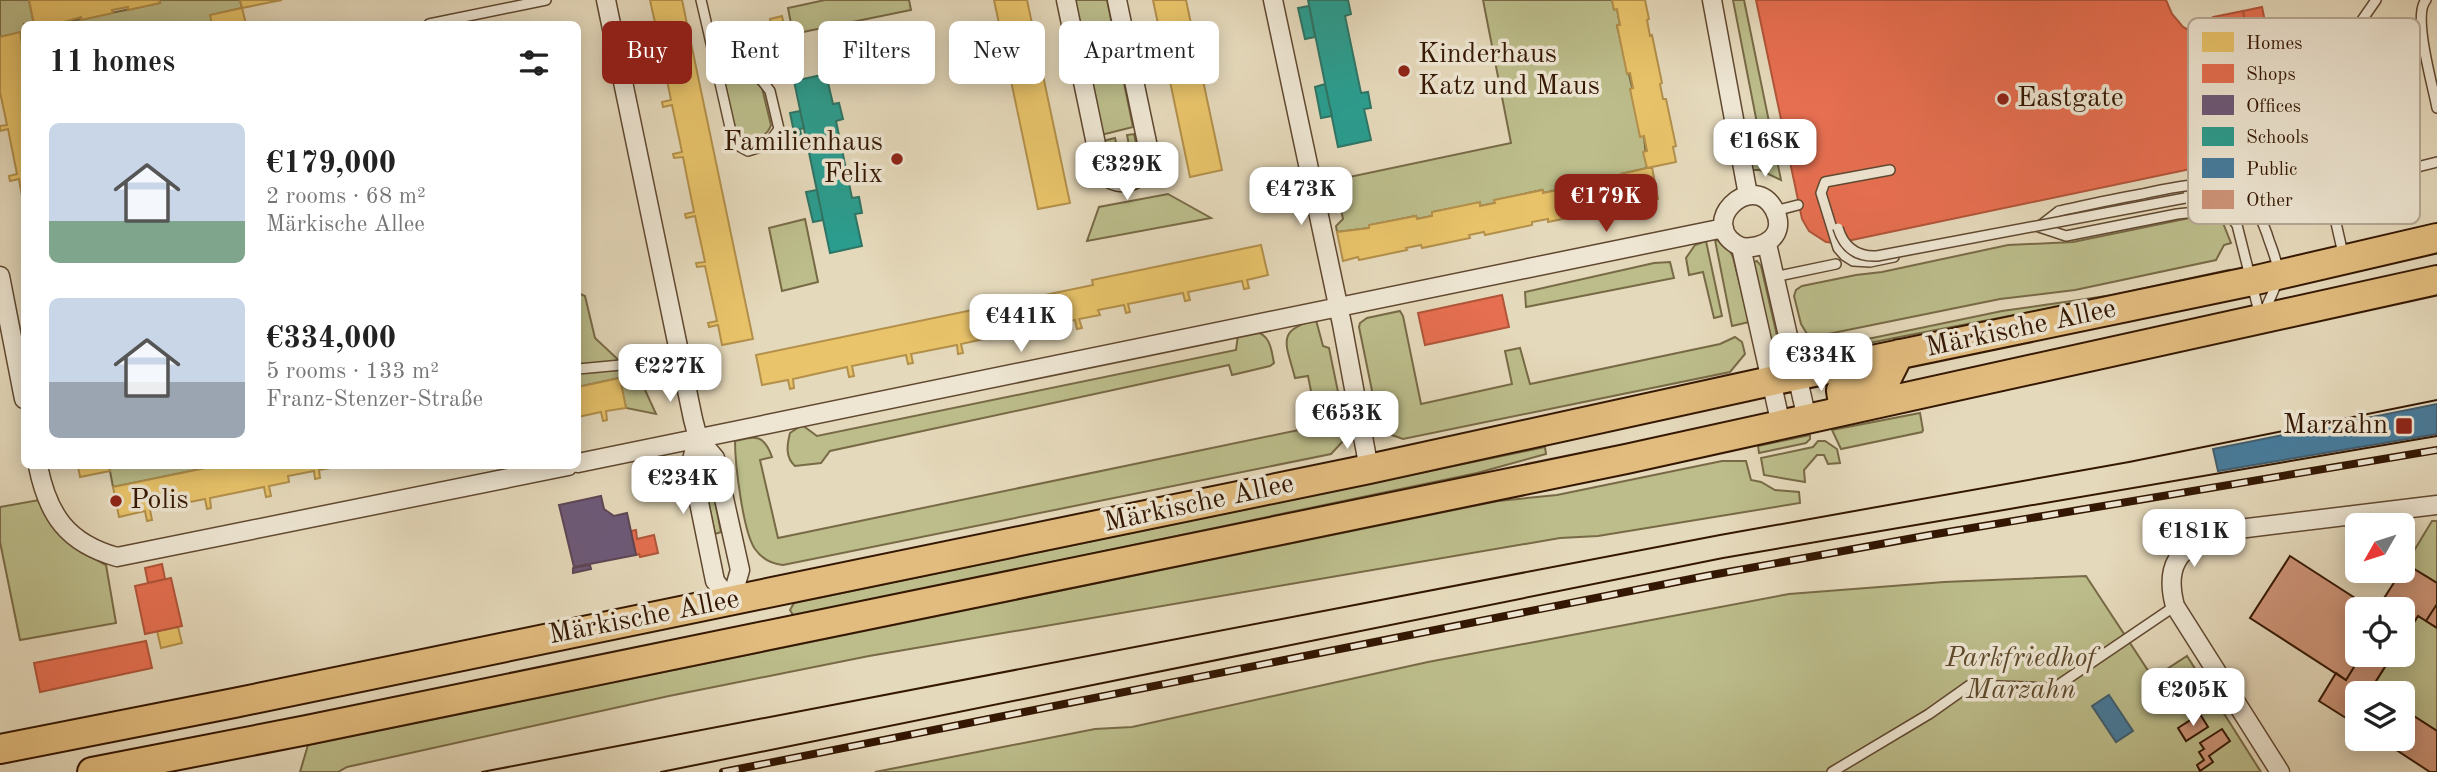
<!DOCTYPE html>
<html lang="en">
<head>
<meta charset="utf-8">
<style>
	:root { --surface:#fff; --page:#f6f6f6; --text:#222; --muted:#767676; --accent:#8f2418 }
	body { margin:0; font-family:"Old Standard TT",serif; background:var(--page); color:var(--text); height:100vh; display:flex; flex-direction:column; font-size:26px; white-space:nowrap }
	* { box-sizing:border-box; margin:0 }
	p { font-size:23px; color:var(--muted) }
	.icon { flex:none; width:38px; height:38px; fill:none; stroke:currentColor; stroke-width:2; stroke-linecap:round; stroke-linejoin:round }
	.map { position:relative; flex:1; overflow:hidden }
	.side { position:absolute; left:21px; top:21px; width:560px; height:448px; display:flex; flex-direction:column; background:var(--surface); border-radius:10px; box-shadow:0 4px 18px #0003 }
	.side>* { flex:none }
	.top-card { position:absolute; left:602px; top:21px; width:665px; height:63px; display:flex; gap:14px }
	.needle { width:46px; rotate:231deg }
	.tools { position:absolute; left:2345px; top:513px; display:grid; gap:14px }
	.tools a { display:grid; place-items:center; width:70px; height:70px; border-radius:10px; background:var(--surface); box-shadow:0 4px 18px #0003; font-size:35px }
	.price { position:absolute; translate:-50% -60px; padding:0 16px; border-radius:14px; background:#fff; color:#222; font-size:23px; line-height:46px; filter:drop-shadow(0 2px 4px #0008) }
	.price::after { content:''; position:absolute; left:50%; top:42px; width:21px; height:16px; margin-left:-10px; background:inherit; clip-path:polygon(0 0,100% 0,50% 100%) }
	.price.selected { background:var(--accent); color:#fff }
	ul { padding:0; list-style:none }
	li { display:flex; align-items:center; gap:21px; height:175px; padding:0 28px }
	li span { display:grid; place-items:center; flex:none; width:196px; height:140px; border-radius:10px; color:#555 }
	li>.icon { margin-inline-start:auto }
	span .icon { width:84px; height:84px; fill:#fffc; stroke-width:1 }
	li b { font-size:30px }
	h2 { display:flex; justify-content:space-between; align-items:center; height:84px; padding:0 28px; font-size:30px }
	.tag { padding:0 24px; border-radius:10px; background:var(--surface); box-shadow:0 4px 18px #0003; font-size:24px; line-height:63px }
	.tag.selected { background:var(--accent); color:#fff }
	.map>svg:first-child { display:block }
</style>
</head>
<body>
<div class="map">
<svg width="2437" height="772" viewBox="0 0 2437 772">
	<rect width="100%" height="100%" fill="#e5d9bb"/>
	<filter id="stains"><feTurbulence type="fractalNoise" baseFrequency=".00286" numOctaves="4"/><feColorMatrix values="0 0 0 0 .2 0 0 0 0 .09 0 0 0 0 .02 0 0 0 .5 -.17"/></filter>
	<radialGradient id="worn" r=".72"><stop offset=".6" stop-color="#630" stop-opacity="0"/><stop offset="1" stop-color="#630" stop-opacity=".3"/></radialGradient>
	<!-- green -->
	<path fill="#bcbd8b" stroke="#786a46" stroke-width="2" d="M0,0H29L34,24H24V57L19,33L0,37Z
		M159,0H240L242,8L211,15L212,24H57L160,3Z
		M825,0H909L911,10L793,34L788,8Z
		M1073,0H1107L1133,127L1101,135Z
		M1483,0H1612L1614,9H1617L1620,25L1617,26L1644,136L1647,168L1621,174V177L1606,180L1605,177L1558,187V190L1543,193L1542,190L1495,200V203L1480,206V203L1432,212V216L1417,219L1416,216L1370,225L1369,228L1337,232L1336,226L1343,219L1335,180L1511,143Z
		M1733,0H1744L1781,180L1760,170H1752L1750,157L1763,154Z
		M721,50L762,88L771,125C767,137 755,141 744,138L733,124L719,57Z
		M1134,134L1139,157L1138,165L1128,172L1112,169L1103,141L1115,138L1121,163L1132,161L1127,135Z
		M1168,194L1211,218L1087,241L1099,207Z
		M2209,214L2223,223L2231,243L2224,245L2216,260L2075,290L2000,299L1818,336L1809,337L1801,324L1794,296L1796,290L1802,286L1856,275L1882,272L2008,245L2073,242Z
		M805,219L818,282L782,291L769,228Z
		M1715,240C1725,241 1729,248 1733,257L1749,322L1732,326Z
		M1706,241L1722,316L1714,318L1703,272L1689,275L1686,258L1695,245Z
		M1757,261L1761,266L1778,340L1770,341L1751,263Z
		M1670,262L1674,278L1526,307L1525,292L1654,263Z
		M2228,270L2223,276C2100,300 1977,321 1854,346L1853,342L2002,311L2113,295Z
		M578,293L585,296L595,338L641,381L656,414L626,408L619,378L578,387Z
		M1400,311L1403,316L1421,404L1512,384L1505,351L1520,348L1530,384L1720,344L1735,337L1742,342L1745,354L1730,372L1403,439L1389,434L1379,425L1359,327L1360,323L1367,318Z
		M1316,320L1323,346L1329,348L1345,426L1344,440L1331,454L783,565C772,564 762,559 755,549C743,532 735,464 735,441C756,436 764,434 772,457L760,460L778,538L1318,426L1308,376L1295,378C1287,345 1274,330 1316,320Z
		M1255,331C1271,336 1271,349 1274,363L1270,366L1232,375L1229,365L830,451L821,463L795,466C785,457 787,445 790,433L802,425L817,436L1236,350L1238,335Z
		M1920,413L1923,430L1922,432L1841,449L1832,430Z
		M1810,435V439L1806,443L1759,453L1758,446Z
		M1818,441H1825L1837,449L1840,463L1828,464L1824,455H1817L1804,470L1805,482L1764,475L1761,458L1813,447Z
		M1545,447L1546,454L1477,473L799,615H793L790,610L794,603Z
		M1722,461H1746L1751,480L1761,482L1775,490L1799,492L1800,503L1598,536L1560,538L869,656L669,696L347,767L338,772H300L308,745L1498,501L1557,495Z
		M109,466H216L113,487Z
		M709,471L721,532L715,534L702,472Z
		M39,500L55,526L75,548L106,565L116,623L20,640L0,542V507Z
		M2432,521H2437V583L2406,564Z
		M2086,576L2153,678L2187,656L2206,686L2210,698L2221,709L2261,772H875L1095,729L1132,727L1428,662L1789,594L1944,582Z
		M2418,616L2437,628V731L2403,709V693H2377L2371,689L2393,655L2403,654V640Z"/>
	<!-- homes -->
	<path fill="#e9c46a" stroke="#b3904b" stroke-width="2" d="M29,0H159L160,3L128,10V7L112,10L113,13L81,20V17L57,24H34Z
		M240,0H282L242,8Z
		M650,0H682L753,339L722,345L718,325L709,327L708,323L717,321L705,266L697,267L696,263L705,262L695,216L686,218L685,214L694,212L683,157L674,158L673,154L682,152L672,105L663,107L662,102L671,100L660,46L651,47L650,43L659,41Z
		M994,0H1027L1070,203L1038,209Z
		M1153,0H1186L1222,170L1190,177Z
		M1612,0H1645L1649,19L1647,20L1650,36L1652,35L1662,83L1660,84L1663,99H1666L1676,146L1673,147L1676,162L1647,168L1643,152L1647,151L1644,136L1640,137L1630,89L1633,88L1630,73L1627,74L1617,25H1620L1617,9L1614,10Z
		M242,8L246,24H212L210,15Z
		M782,16L788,43L775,46L770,19Z
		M20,32L24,57V208L19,179L10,181L9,176L17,174L8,129L0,131V126L7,125L0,92V37Z
		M1652,167L1658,199L1611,209L1610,206L1595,209L1596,212L1548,222V219L1532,222V225L1485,235L1484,232L1469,235L1470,238L1422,248L1421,245L1406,248L1407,250L1359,260L1358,257L1343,261L1337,232L1369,228V225L1416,216L1417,219L1432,216V212L1480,202V206L1495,203L1494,200L1543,190V193L1558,190V187L1606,177V180L1621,177V174Z
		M1261,245L1268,275L1247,280L1249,288L1244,289L1242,281L1188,292L1190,300L1185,301L1183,293L1128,304L1130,312L1126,313L1124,305L1098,310L1100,315L1079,319L1082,328L1077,329L1075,320L1020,331L1022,340L1018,341L1016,332L961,344L963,353L958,354L957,345L911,354L913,363L908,364L906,355L852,366L854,376L849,377L847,367L793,379L794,388L790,389L788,380L762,385L756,355L1093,285L1092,280Z
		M620,378L626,408L606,411L607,420L603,421L601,412L578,417V387Z
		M78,466H109L110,471L80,477Z
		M215,466H342L319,470L320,478L315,479L314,471L288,476L289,482L269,486L271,496L266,497L264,487L210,498L211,508L207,509L205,499L150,510L152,520L147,521L145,511L119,517L113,487Z
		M178,627L182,643L161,648L157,631Z"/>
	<!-- shops -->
	<path fill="#e76f51" stroke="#b15539" stroke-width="2" d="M1756,0H2166L2172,14L2183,27L2205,39L2218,40L2243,158L1852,240L1836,243L1826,242L1809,231L1802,219Z
		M2262,7L2296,170L2248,180L2243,158L2255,150L2264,140L2274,114V103L2259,25L2246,28L2243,11Z
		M2243,11L2246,28L2259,25L2274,103L2272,123L2264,140L2255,150L2243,158L2213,17Z
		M1502,295L1509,327L1425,345L1418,313Z
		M2437,413V424L2424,427L2422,416Z
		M636,530L637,539L654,535L658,553L640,557L639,554L636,555L631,531Z
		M162,564L165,579L148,583L145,568Z
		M171,578L182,626L145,634L135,586Z
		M146,641L152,668L40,692L34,663Z"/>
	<!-- offices -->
	<path fill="#6d597a" stroke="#5c4556" stroke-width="2" d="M601,496L604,509L614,516L627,513L636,555L574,567L559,505Z
		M590,565L591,569L573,573V568Z"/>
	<!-- schools -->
	<path fill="#2a9d8f" stroke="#2d7565" stroke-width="2" d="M1308,0H1348L1351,14L1345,16L1361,93L1368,92L1371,108L1364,109L1371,140L1338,147Z
		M1309,6L1315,37L1305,39L1298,8Z
		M826,74L833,104L839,103L843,119L836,121L852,198L859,197L862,213L855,214L862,246L830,253L794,81Z
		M1325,84L1332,116L1321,118L1315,87Z
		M800,111L804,128L800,129L803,145L797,146L790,113Z
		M817,190L823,220L813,222L806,192Z"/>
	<!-- public -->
	<path fill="#457b9d" stroke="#405d6e" stroke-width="2" d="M2437,404V434L2218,471L2213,449Z
		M2109,695L2133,731L2116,742L2092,706Z"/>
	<!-- building -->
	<path fill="#cd9377" stroke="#341702" stroke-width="2" d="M2290,556L2372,609H2357V654H2362L2346,680L2250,618Z
		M2406,564L2437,583V604L2426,621L2418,616L2403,640V609H2377Z
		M2437,604V628L2426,621Z
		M2362,654H2393L2371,689L2377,693H2357V725L2319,701L2336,673L2346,680Z
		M2403,709L2437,731V772H2430L2378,738H2403Z
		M2200,714L2208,727L2186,741L2178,728Z
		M2222,729L2230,741L2209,756L2213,762L2200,771L2197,765L2204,760L2199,752L2204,749L2200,743Z"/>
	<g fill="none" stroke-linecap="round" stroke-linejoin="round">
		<!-- lane casing -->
		<g stroke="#604830" stroke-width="12">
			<path id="lane" d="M701,0L708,30
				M2376,0L2316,86L2307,124L2321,191L2437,162
				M2426,0C2412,15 2433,86 2437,108
				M429,24L546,0
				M708,30L753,69L770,91L779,129L767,145L748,151L737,145L732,136Z
				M1890,170L1825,182L1821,193L1838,248L1845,256L1853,261L1870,262L1894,257
				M2321,191L2336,223L2344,258
				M2196,197L2224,209L2237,225L2260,316
				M1775,211L1798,205
				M2041,225L2059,211C2087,205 2114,199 2142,194C2195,183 2245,169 2267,234C2270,245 2279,263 2278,275C2278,284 2267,305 2263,314
				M2039,227L2066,236L2177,214L2224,209
				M1774,277L1836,264
				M578,369L621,365L639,368
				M1832,772L1929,714L1970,685L2054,688L2175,606"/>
		</g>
		<!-- street casing -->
		<g stroke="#604830" stroke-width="21">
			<path id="street" d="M606,0L693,419L698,438L715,458L740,570L731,601
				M1066,0L1102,173C1122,192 1149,180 1149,152L1117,0
				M1273,0L1342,324L1369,469
				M1712,0L1748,195
				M1767,244L1807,419
				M1741,247C1764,250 1788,235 1774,209C1752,169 1694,225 1741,247L1781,425
				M0,276L24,399
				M698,438L691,463L715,581L731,601
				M578,463L1724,228
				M38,466C48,515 67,543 117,557L568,466
				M2280,772L2175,606C2164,565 2179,549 2214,532L2437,505"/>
		</g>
		<!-- primary casing -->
		<g stroke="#341702" stroke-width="32">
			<path id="primary" d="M1844,411L1841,391L1847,387L1887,378L1899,354
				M0,749L234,703L1369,469L1771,381L2252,281L2437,238
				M92,772L307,730L1626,459L2437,280"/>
		</g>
		<!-- lane -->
		<use href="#lane" stroke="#eee6d3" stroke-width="9"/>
		<!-- street -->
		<use href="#street" stroke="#eee6d3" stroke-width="18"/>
		<!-- primary -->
		<use href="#primary" stroke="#e2bc7e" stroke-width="28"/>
		<!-- tram -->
		<path stroke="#341702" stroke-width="2" d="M482,772L1720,535L2129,462L2437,400
			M661,772L1723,558L2437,436"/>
		<!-- rail casing -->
		<g stroke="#341702" stroke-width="8">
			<path id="rail" d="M723,772L1706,576L1930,535L2437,450"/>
		</g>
		<!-- rail -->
		<use href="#rail" stroke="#eee6d3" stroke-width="5" stroke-dasharray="16" stroke-linecap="butt"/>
		<!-- lane-bridge casing -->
		<g stroke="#604830" stroke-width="12" stroke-linecap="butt">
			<path id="lane-bridge" d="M1838,228C1844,248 1857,257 1877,256L2185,198"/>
		</g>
		<!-- lane-bridge -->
		<use href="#lane-bridge" stroke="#eee6d3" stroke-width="9"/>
	</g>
	<!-- markers -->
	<g fill="#8f2418" stroke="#eee6d3" stroke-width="2.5">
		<circle cx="1404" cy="71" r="7"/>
		<circle cx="2003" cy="99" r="7"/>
		<circle cx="897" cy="159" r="7"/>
		<rect x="2395" y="417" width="18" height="18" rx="3.5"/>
		<circle cx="116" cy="501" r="7"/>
	</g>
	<g text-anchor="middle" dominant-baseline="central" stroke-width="7" stroke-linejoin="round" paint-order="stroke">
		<!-- poi labels -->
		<g font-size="28" fill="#341702" stroke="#eee6d3" text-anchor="start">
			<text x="1418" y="55">Kinderhaus<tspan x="1418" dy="32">Katz und Maus</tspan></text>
			<text x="2017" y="99">Eastgate</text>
			<text x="883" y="143" text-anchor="end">Familienhaus<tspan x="883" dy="32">Felix</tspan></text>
			<text x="2388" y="426" text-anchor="end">Marzahn</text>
			<text x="130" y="501">Polis</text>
		</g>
		<!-- street labels -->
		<g font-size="28" fill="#341702" stroke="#eee6d3">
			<text transform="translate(2021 329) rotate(-12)">Märkische Allee</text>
			<text transform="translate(1199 504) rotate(-12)">Märkische Allee</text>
			<text transform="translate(644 618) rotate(-11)">Märkische Allee</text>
		</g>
		<!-- park labels -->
		<g font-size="28" font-style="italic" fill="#5d492b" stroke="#eee6d3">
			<text x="2021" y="659">Parkfriedhof<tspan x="2021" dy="32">Marzahn</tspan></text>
		</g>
	</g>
	<!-- legend -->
	<rect x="2188" y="18" width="232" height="206" rx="10" fill="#eee6d3" stroke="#b6a894" stroke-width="2"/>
	<rect x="2202" y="32" width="32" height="20" fill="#e9c46a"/>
	<rect x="2202" y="64" width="32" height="19" fill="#e76f51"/>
	<rect x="2202" y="95" width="32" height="20" fill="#6d597a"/>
	<rect x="2202" y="127" width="32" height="19" fill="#2a9d8f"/>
	<rect x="2202" y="158" width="32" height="20" fill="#457b9d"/>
	<rect x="2202" y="190" width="32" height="19" fill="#cd9377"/>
	<g font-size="19" fill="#341702">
		<text x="2246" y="49">Homes</text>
		<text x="2246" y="80">Shops</text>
		<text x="2246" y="112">Offices</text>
		<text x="2246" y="143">Schools</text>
		<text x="2246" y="175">Public</text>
		<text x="2246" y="206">Other</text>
	</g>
	<rect width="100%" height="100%" filter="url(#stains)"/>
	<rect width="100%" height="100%" fill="url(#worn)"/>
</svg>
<div class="tools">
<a><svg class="needle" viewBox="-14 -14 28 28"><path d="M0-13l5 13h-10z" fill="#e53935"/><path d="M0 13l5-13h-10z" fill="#767676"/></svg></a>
<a><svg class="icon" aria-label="locate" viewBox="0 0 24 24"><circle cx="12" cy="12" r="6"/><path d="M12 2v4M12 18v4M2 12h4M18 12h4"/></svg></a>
<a><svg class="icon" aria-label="layers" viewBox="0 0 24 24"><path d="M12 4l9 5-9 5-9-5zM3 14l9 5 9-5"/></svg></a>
</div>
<b class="price" style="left:1765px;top:179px">€168K</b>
<b class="price" style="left:1127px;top:202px">€329K</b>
<b class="price" style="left:1301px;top:227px">€473K</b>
<b class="price selected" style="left:1606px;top:234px">€179K</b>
<b class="price" style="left:1021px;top:354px">€441K</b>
<b class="price" style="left:1821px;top:393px">€334K</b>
<b class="price" style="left:670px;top:404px">€227K</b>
<b class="price" style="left:1347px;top:451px">€653K</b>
<b class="price" style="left:683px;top:516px">€234K</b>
<b class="price" style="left:2194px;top:569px">€181K</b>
<b class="price" style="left:2193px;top:728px">€205K</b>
<div class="top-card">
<a class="tag selected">Buy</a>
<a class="tag">Rent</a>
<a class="tag">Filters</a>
<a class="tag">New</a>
<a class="tag">Apartment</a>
</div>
<section class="side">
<h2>11 homes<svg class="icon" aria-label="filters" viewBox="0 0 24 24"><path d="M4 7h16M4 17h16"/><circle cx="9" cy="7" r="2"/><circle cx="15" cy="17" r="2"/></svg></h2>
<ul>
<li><span style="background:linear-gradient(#c9d6e8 70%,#7fa58c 0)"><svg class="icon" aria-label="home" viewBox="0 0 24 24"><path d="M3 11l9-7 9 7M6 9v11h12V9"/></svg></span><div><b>€179,000</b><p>2 rooms · 68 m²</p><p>Märkische Allee</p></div></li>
<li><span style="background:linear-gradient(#c9d6e8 60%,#9aa5b1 0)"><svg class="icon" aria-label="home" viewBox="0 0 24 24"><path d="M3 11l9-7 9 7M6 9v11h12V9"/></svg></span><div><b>€334,000</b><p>5 rooms · 133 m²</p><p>Franz-Stenzer-Straße</p></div></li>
</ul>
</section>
</div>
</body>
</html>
